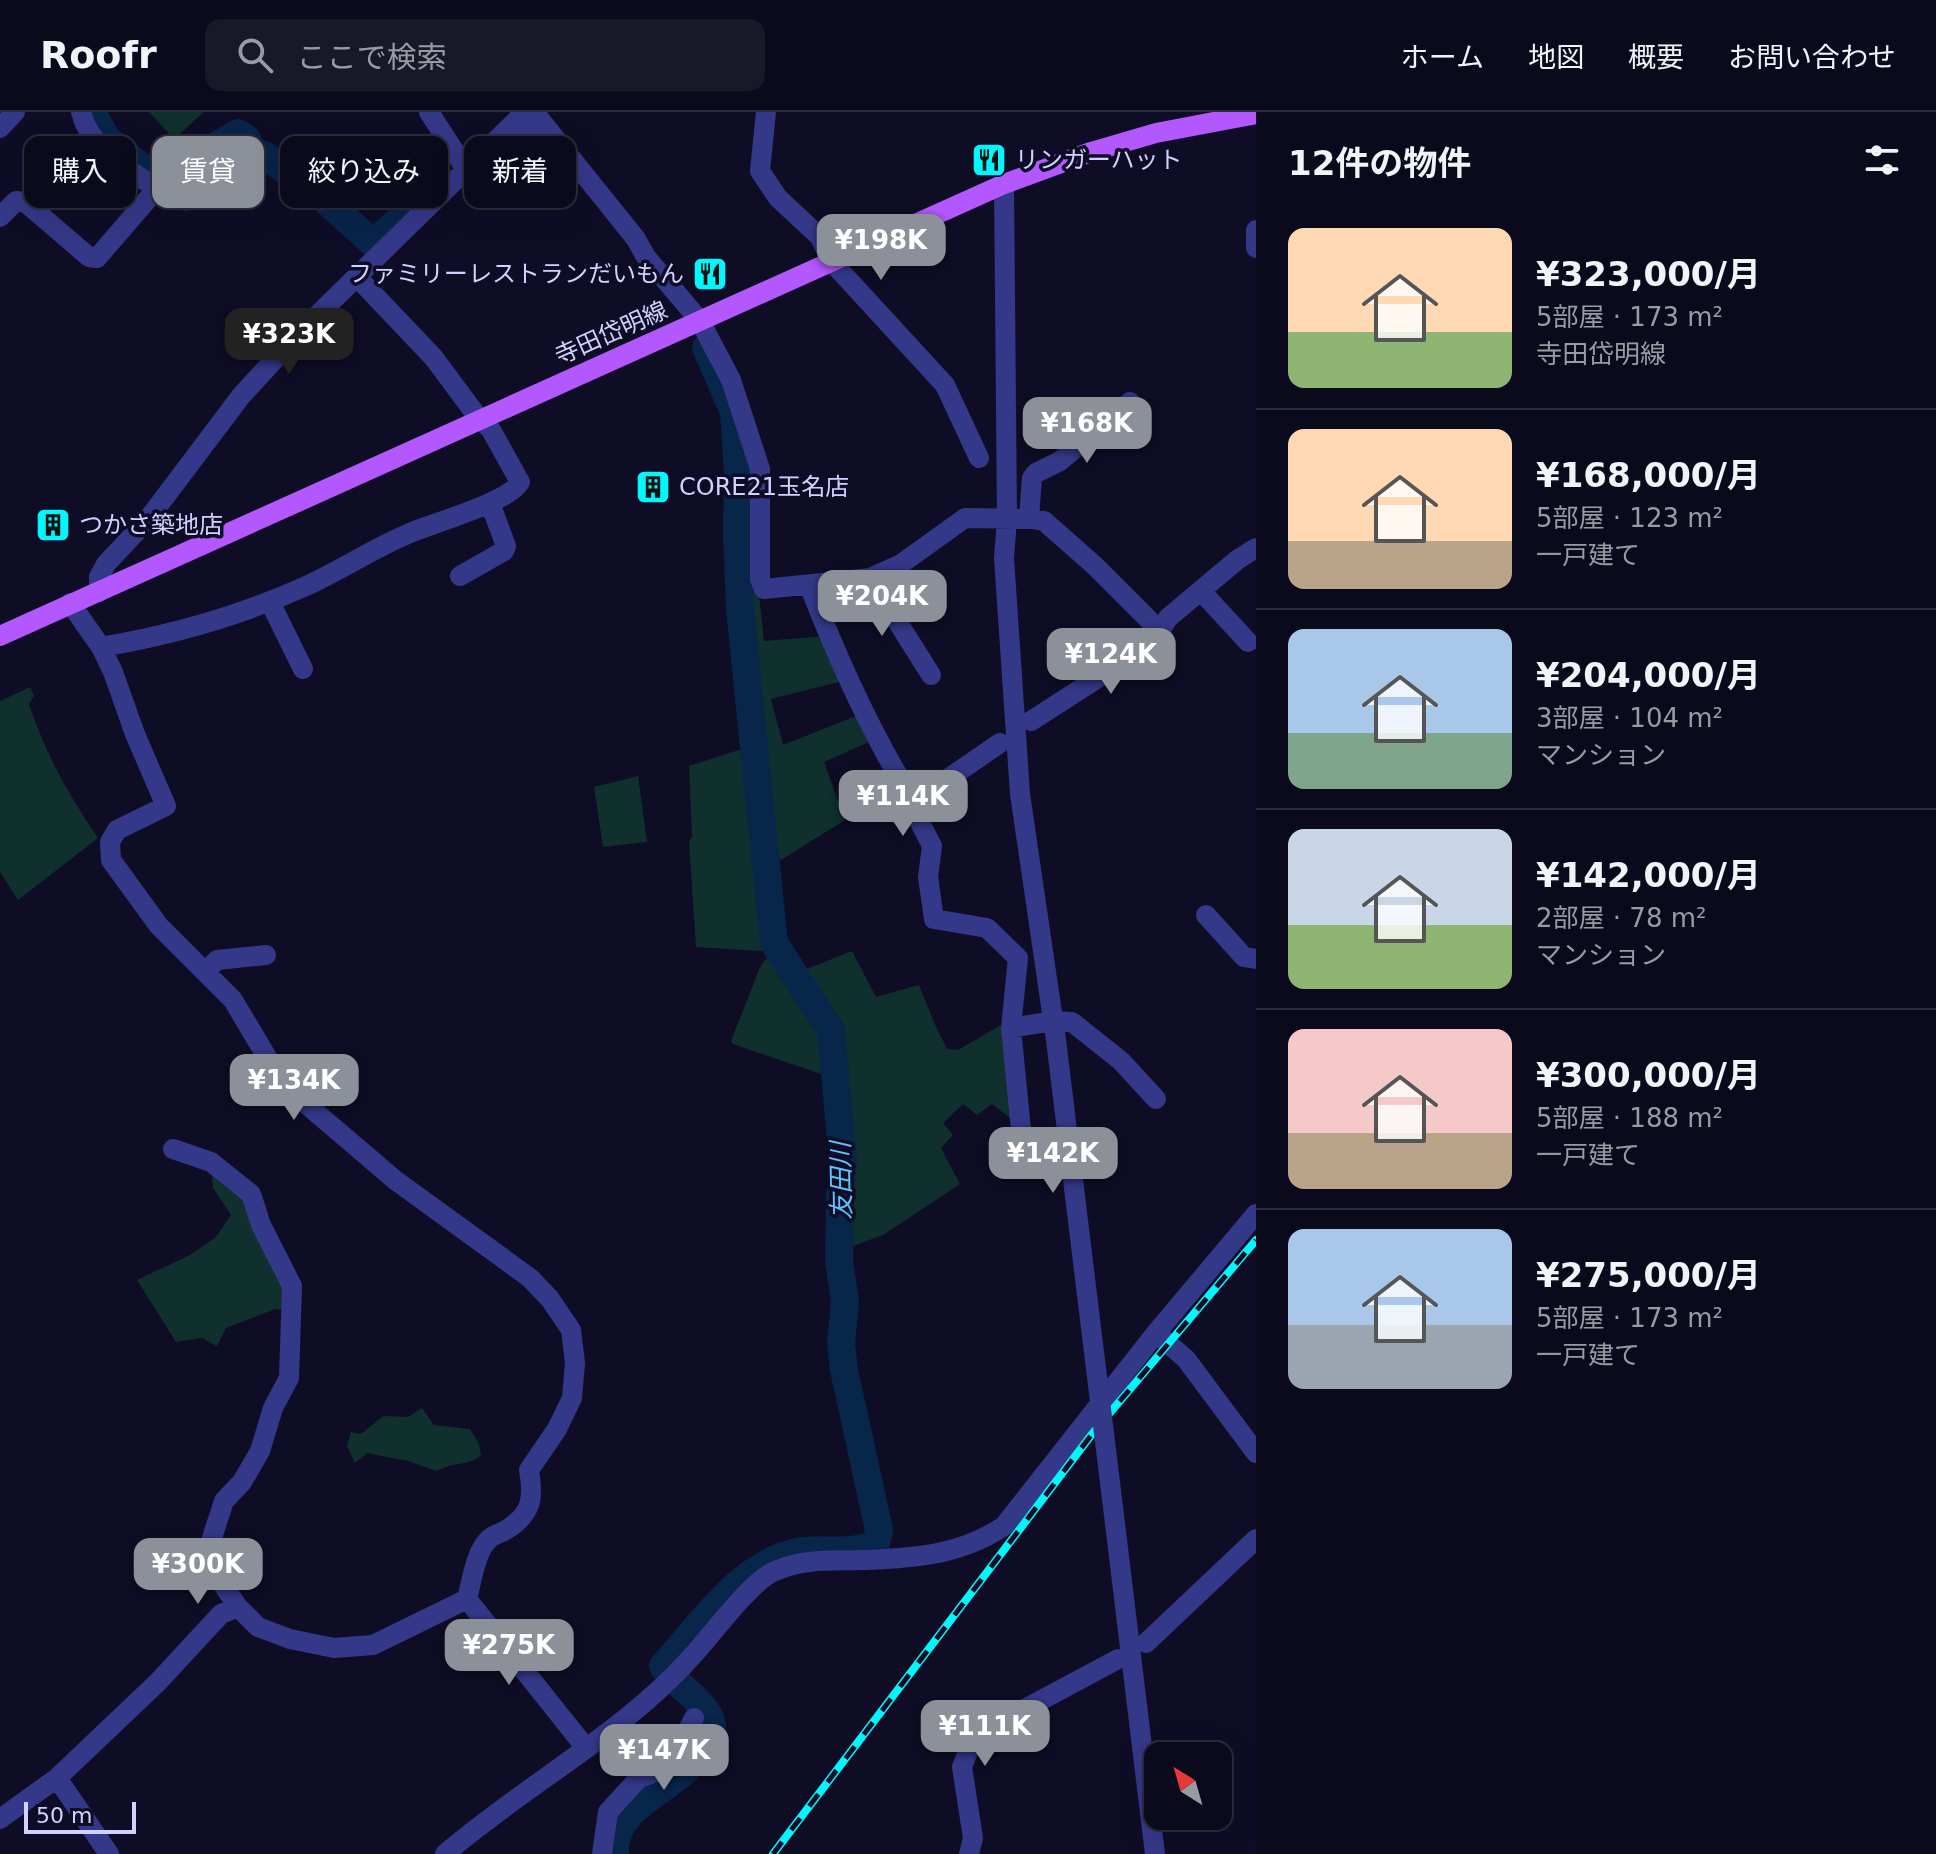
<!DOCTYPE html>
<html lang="ja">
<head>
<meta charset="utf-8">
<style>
	:root { --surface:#0b0a1c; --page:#191829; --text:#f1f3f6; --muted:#9a9aa3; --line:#2b2b3b; --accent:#8c9099 }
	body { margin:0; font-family:"DejaVu Sans","Noto Sans JP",sans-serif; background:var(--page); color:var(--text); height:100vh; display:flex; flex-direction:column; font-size:30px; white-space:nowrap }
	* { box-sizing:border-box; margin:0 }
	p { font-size:26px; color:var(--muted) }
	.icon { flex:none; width:44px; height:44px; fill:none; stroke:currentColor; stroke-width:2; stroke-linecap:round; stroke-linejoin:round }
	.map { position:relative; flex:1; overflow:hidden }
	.sheet { display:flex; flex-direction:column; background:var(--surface); width:680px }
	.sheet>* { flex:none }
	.guide { position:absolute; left:24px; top:24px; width:760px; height:72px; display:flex; gap:16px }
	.needle { width:52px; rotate:323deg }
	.tools { position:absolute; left:1144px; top:1630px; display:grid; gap:16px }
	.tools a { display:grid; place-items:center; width:88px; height:88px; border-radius:16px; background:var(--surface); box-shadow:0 8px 32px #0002,0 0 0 2px var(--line); font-size:40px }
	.scale { position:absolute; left:24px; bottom:20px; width:112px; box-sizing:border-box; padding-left:8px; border:4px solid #d3d1ff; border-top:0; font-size:22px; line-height:28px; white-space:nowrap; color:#d3d1ff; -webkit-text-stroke:6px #0f0d26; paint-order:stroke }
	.price { position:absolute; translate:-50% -68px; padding:0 18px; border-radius:16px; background:var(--accent); color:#fff; font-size:26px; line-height:52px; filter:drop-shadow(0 2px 4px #0008) }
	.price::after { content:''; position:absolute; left:50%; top:48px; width:24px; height:18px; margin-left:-12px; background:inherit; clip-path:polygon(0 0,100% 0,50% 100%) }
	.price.selected { background:#222; color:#fff }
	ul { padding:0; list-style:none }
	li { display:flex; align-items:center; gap:24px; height:200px; padding:0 32px }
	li+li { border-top:2px solid var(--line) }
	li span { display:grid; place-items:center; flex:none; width:224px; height:160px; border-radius:16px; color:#555 }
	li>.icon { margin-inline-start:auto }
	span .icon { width:96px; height:96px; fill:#fffc; stroke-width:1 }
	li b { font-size:34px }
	h2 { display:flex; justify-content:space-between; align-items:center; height:96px; padding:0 32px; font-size:34px }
	.chip { padding:0 28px; border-radius:16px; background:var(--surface); box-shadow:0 8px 32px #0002,0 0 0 2px var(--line); font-size:28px; line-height:72px }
	.chip.selected { background:var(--accent); color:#fff }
	header { display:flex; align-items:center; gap:48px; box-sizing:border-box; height:112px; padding:0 40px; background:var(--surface); border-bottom:2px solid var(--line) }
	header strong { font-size:38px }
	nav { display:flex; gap:44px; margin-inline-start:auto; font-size:28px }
	.search { width:560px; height:72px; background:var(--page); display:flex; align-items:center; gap:20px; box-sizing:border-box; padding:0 28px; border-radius:16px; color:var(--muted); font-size:30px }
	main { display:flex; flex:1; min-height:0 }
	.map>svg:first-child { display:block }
</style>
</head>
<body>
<header>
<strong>Roofr</strong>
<div class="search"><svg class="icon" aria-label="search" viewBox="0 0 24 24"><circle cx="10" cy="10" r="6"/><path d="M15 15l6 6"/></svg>ここで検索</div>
<nav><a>ホーム</a><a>地図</a><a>概要</a><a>お問い合わせ</a></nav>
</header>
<main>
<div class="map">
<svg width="1256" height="1742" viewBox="0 0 1256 1742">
	<rect width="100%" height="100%" fill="#0f0d26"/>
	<!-- green -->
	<path fill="#0f302c" d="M149,0H204L174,27Z
		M741,455L757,464L764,529L826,524L843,569L771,587L783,633L861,602L873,628L824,650L845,708L781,748L770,742L766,716Z
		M30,575L34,584L29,592C47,645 67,680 98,726L18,788L0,760V589Z
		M751,634L773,837L760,839L696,835L689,729L692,725L689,654Z
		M638,664L647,730L603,735L594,675Z
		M773,839L827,919L824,963L733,932L731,929L761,853Z
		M852,839L876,885L919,873L935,913L947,937L958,938L1001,913L1014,1009L992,992L977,1003L963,992L943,1011L953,1023L941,1036L960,1072L883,1123L850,1135V1070L836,916L802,859Z
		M211,1052L248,1084L289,1175L284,1198L275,1197L226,1216L217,1234L202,1226L176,1230L137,1168L190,1143L216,1125L231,1103L213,1076Z
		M422,1296L434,1313L470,1317L479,1332L481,1344C464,1355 455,1349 437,1359L408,1349L367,1341L355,1351L347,1334L351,1320L361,1322L383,1304L408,1305Z"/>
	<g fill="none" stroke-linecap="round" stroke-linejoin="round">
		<!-- river -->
		<path stroke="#08254a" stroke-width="28" d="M91,0L108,28L177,83L186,85L207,39L238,21L247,27L251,38L266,44L324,87L373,131L424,86
			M615,1742C612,1700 660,1682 686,1658C697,1647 706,1628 712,1614C709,1589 675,1575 663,1554C701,1513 740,1452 797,1440C823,1435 853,1444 876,1431L879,1418L844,1258L841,1232L845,1190L839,1149L840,1088L843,1049L831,918L774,831L740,497L737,422L738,359L734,300L706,236"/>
		<!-- minor -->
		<path stroke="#343888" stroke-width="20" d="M429,0L467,59
			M534,0L636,127L646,145L700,209L731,268L760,357V467L764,477L870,466L901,452L965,406L1032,407L1044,409L1094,453L1160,519
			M766,0L760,59L778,86L820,125L831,149L945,273L979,346
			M519,6L563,68
			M0,16L15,0
			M1004,72L1007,407L1004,446L1020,682L1056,928L1093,1232
			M0,105L16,89L25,90L89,145L97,146L153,81L151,73C124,53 89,35 81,0
			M1256,118V136
			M1029,406L1032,366L1036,361L1060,349L1130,290
			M460,464L504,439L506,434L490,391
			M870,466L931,563
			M809,473C838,548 871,622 914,690V699L932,734L928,765L934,807L987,816L1018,846L1011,916L1022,1028
			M1201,479L1248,530
			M99,480V465L106,452L149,406L241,284L297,223L525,0
			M270,490L303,557
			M101,535C172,523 240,504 306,474C341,458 374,436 410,421C433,411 509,390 520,370L491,318L474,300L434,246L357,165
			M1031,609L1135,542L1160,519L1168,506L1237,448L1256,436
			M914,690L1000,631
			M1206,803L1244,845L1256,847
			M205,860L217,848L266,843
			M1011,916L1053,909L1072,910L1121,949L1156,987
			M173,1037L211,1050L251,1082L261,1113L292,1174L289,1266L273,1296L260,1339L242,1370L224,1389L210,1432L209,1452L238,1495
			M1156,1221L1186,1247L1256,1341
			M1113,1395L1155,1742
			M467,1487L586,1636
			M1146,1531L1256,1427
			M57,1666L109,1742
			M0,1707L57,1666L158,1570L221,1502L238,1495L258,1515L290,1527L334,1536L373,1533L467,1487C472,1469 475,1440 489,1427C493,1423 501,1421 506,1418C532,1402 534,1386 529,1358L557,1317L572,1286L575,1251L571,1218L550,1187L530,1166L395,1068L292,980L271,952L233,888L159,814L111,748L110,730L117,718L166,694L135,622L113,560L101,535L70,491
			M445,1742C526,1672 624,1622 695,1541C714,1520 751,1469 775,1459C805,1446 833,1449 865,1448C915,1446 961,1443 1004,1414L1156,1221L1256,1102
			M602,1742L608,1700L639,1666L659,1659L676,1641L694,1606
			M969,1742L973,1726L962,1655L969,1637L991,1615L1118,1547"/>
		<!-- major -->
		<path stroke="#b358ff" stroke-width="20" d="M0,524L1004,72L1091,40L1156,21L1256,2"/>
		<!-- rail casing -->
		<g stroke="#00f8fc" stroke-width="8">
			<path id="rail" d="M773,1742L1092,1322L1256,1128"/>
		</g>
		<!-- rail -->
		<use href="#rail" stroke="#0f0d26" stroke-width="5" stroke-dasharray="15" stroke-linecap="butt"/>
		<!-- minor-bridge -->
		<path stroke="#343888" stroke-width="20" d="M1093,1232L1113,1395"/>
	</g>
	<!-- icons -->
	<defs>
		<g id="restaurant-square" transform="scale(1.8)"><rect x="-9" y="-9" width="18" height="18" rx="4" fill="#00f8fc" stroke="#0f0d26"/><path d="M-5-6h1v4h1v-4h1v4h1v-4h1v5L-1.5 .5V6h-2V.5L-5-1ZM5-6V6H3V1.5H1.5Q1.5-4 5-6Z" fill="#111"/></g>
		<g id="building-square" transform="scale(1.8)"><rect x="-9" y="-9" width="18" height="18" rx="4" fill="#00f8fc" stroke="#0f0d26"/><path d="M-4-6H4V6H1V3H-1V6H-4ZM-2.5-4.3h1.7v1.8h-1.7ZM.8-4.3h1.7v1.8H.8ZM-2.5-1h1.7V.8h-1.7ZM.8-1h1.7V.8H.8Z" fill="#111"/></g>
	</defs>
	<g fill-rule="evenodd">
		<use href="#restaurant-square" x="989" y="48"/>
		<use href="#restaurant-square" x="710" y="162"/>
		<use href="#building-square" x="653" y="375"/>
		<use href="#building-square" x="53" y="413"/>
	</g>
	<g text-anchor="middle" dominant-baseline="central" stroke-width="7" stroke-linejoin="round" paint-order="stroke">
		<!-- poi labels -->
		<g font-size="24" fill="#d3d1ff" stroke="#0f0d26" text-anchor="start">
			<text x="1015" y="48">リンガーハット</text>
			<text x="684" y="162" text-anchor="end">ファミリーレストランだいもん</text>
			<text x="679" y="375">CORE21玉名店</text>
			<text x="79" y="413">つかさ築地店</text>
		</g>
		<!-- street labels -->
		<g font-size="24" fill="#d3d1ff" stroke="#0f0d26">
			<text transform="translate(611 221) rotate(-24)">寺田岱明線</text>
		</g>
		<!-- water labels -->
		<g font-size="26" font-style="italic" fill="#5fc2ff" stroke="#0f0d26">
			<text transform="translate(841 1069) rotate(-91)">友田川</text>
		</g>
	</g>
</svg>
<div class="tools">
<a><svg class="needle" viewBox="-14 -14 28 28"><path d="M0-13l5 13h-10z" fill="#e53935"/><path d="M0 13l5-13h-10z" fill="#9a9aa3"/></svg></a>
</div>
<div class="scale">50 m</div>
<b class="price" style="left:881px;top:170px">¥198K</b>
<b class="price selected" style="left:289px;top:264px">¥323K</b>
<b class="price" style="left:1087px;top:353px">¥168K</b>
<b class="price" style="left:882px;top:526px">¥204K</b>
<b class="price" style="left:1111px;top:584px">¥124K</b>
<b class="price" style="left:903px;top:726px">¥114K</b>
<b class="price" style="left:294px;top:1010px">¥134K</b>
<b class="price" style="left:1053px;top:1083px">¥142K</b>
<b class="price" style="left:198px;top:1494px">¥300K</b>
<b class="price" style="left:509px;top:1575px">¥275K</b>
<b class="price" style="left:985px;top:1656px">¥111K</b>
<b class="price" style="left:664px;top:1680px">¥147K</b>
<div class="guide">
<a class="chip">購入</a>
<a class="chip selected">賃貸</a>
<a class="chip">絞り込み</a>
<a class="chip">新着</a>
</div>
</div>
<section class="sheet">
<h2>12件の物件<svg class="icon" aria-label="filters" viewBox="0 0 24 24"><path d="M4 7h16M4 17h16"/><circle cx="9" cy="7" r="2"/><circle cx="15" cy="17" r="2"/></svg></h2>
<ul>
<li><span style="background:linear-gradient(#ffd9b3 65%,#8fb573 0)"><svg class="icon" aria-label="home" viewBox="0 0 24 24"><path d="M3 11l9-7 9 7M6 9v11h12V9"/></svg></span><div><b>¥323,000/月</b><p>5部屋 · 173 m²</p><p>寺田岱明線</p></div></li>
<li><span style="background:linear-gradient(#ffd9b3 70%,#b9a48a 0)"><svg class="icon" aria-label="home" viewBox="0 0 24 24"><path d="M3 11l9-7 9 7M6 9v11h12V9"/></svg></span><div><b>¥168,000/月</b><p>5部屋 · 123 m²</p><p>一戸建て</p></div></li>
<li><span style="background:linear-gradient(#a9c7e8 65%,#7fa58c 0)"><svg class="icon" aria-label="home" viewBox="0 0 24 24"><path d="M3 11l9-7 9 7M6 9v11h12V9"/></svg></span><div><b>¥204,000/月</b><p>3部屋 · 104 m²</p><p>マンション</p></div></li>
<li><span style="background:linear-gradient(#c9d6e8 60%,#8fb573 0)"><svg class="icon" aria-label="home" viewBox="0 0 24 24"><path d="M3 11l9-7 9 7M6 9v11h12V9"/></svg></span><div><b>¥142,000/月</b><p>2部屋 · 78 m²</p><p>マンション</p></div></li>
<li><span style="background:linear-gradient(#f6c9c9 65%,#b9a48a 0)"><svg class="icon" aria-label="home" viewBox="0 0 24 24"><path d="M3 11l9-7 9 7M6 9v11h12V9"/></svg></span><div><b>¥300,000/月</b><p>5部屋 · 188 m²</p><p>一戸建て</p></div></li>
<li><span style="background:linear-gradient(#a9c7e8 60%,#9aa5b1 0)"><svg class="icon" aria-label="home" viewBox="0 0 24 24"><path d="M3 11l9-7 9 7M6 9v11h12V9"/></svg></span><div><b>¥275,000/月</b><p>5部屋 · 173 m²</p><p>一戸建て</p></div></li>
</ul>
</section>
</main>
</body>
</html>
